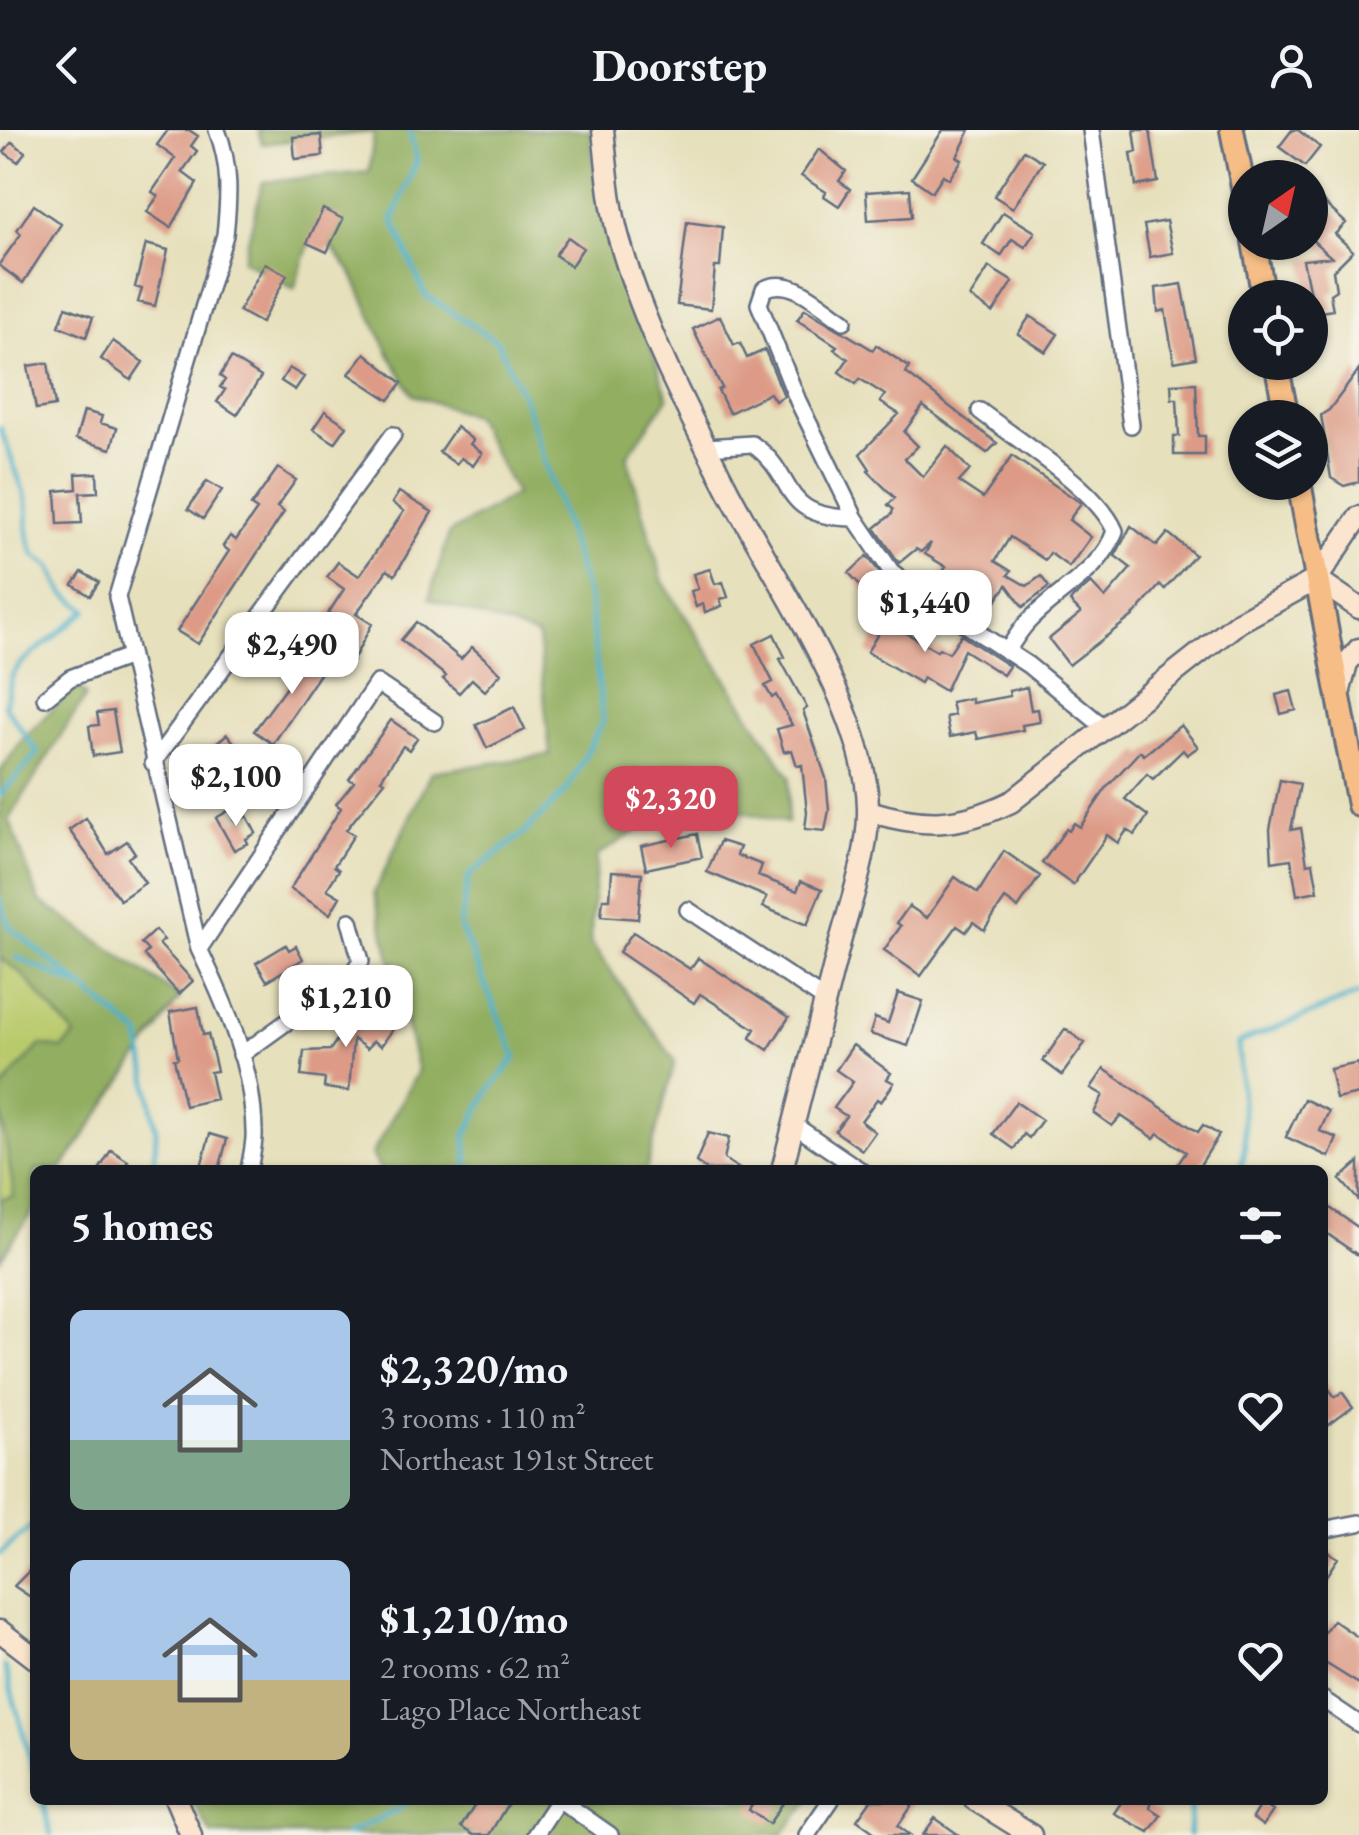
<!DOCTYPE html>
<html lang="en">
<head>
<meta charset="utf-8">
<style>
	:root { --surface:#171b24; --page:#242831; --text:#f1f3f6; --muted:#9ea1a6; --accent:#d1495b }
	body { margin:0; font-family:"EB Garamond",serif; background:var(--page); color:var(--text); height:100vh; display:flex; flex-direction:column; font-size:38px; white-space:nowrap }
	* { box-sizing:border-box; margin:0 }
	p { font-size:32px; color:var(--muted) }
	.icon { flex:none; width:55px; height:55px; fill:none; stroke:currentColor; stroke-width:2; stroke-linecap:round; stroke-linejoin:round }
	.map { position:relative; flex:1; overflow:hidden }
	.side { position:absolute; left:30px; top:1035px; width:1298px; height:640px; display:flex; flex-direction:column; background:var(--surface); border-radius:15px; box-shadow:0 2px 8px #0004 }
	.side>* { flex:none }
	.needle { width:65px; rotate:34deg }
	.fabs { position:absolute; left:1228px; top:30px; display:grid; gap:20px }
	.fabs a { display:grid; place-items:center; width:100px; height:100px; border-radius:50%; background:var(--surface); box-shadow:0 2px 8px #0004; font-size:50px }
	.price { position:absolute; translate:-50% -85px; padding:0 22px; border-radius:20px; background:#fff; color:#222; font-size:32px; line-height:65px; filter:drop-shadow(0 2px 5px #0008) }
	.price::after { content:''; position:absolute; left:50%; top:60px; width:30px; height:22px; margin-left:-15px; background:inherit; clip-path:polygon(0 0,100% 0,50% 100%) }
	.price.active { background:var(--accent); color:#fff }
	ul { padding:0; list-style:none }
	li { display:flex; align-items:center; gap:30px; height:250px; padding:0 40px }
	li span { display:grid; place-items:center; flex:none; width:280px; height:200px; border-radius:15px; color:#555 }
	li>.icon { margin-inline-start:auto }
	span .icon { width:120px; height:120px; fill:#fffc; stroke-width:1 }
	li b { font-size:42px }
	h2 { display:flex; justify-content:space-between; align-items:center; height:120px; padding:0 40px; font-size:42px }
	header { display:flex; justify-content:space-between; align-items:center; height:130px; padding:0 40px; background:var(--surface); font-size:45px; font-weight:700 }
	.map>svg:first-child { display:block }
</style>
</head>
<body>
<header><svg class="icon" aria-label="back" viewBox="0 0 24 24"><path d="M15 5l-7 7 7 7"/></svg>Doorstep<svg class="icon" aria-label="person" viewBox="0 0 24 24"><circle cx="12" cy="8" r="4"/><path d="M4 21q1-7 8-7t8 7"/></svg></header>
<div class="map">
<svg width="1359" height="1705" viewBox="0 0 1359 1705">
	<rect width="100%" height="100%" fill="#f7f3e8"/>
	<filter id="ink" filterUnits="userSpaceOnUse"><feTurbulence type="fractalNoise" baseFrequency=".01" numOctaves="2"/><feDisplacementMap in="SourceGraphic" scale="20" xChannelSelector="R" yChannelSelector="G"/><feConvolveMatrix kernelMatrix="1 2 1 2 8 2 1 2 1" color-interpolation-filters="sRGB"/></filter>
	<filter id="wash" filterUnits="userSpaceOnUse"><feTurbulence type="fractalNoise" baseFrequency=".0048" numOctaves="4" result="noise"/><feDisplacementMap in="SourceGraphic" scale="40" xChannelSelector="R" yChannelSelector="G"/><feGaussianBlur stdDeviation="2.25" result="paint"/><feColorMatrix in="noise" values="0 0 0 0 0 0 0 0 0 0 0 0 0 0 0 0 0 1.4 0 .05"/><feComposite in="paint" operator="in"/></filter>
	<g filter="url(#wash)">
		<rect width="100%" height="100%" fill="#e6e0bc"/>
		<!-- green -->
		<path fill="#b9ca6c" stroke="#6a7c65" stroke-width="2.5" d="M0,744L180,867L61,1040H35V1078L0,1129Z"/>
		<!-- forest -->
		<path fill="#92ae60" stroke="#566e5f" stroke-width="2.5" d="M258,0H590L595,51L668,268L627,326L663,452L790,647L787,693L688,668L597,726L590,812L675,931L646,1040H601L591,1037L589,1040H380L372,1024L418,941L374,763L431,642L550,625L538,506L429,469L449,403L516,364L474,286L413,265L389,224L352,143L315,96L294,159L243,130L263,52L369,42L374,2L262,14Z
			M76,555L86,566L9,689L39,770L180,867L61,1040H35V1078L0,1129V1070L14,1066C11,1042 0,984 0,964C4,952 30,927 40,915L62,919L75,906L21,843L0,828V642L21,611Z
			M192,1670H810L782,1705H212Z"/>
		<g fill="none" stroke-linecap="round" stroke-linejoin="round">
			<!-- stream -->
			<path stroke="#4ab0c9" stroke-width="5" d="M409,0L417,30L393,89L425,165L498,212L527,276L589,470L603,591L567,660L524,703L469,745L460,796L516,927L488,962L466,1005L468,1040
				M0,297L27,371L28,406L34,425L50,436L64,463L87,480L20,534L12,546L5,576L38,623L0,665
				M0,769L9,796L140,905L156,1000L154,1040
				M17,827L82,858
				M1240,1040L1245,1015L1238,913L1359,864
				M0,1424L35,1393
				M5,1537L35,1646
				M42,1670L51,1705
				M346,1705L401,1678L406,1670
				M1189,1705L1191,1670"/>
		</g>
		<g id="blocks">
			<!-- building -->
			<path fill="#dd9b87" d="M168,0H189L198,6L191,16L197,21L182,42L197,53L171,98L147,82L158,66L152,62L175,28L157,15Z
				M943,0H970L957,27L962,30L949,49L943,45L932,62L912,48Z
				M1134,0H1150L1158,52L1136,56L1131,23L1137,22Z
				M1292,0H1298L1320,17L1305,36L1279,17Z
				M321,5L323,26L295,29L293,7Z
				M12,12L25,22L18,32L4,22Z
				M819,19L846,41L839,51L850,59L839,76L824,66L826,62L801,46Z
				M1024,20L1043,32L1013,78L994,66Z
				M910,59L912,87L868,90L866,62Z
				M1310,60L1346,93L1335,104L1353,121L1333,141L1336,160L1330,164L1333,180L1314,183L1303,130L1331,127L1310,108Z
				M34,75L61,94L23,153L0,136V133L21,104L17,100Z
				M323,79L343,89L327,122L307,113Z
				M1003,82L1035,102L1025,117L1012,109L1001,126L983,114Z
				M1166,91L1173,123L1150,127L1144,95Z
				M687,92L723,97L720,137H715L711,179L677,175Z
				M568,107L583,118L571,136L555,125Z
				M146,114L168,120L155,176L138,172L142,159L135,157Z
				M265,133L287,145L261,193L239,181Z
				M989,137L1013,152L993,183L970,167Z
				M1182,154L1196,228L1174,232L1165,180L1158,182L1156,158Z
				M66,177L93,187L86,207L59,196Z
				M805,179L873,220L876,215L909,237L906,243L997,313L987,323L923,276L904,302L918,316L905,329L923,347L947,316L970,340L959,352L983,368L1012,326L1081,373L1069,390L1091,407L1069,437L1050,423L1045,430L1010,407L995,431L1011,441L1008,445L1027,456L1041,446L1049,457L1023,477L1007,455L982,491L932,459L946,437L925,424L931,413L921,422L916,419L899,433L875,398L892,384L893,379L888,375L895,368L868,341L870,339L860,324L899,284L880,272L885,265L860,249L856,254L839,242L848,229L834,219L837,216L797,190Z
				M720,186L734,215L740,213L747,228L765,220L784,266L775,271L770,263L729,283L718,260L722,258L693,199Z
				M1030,186L1058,204L1046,222L1018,204Z
				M113,211L143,232L131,250L101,229Z
				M365,223L402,253L389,270L349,244Z
				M231,228L261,247L237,285L217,272L225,260L220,257L225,250L220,246Z
				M48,233L55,276L36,279L28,236Z
				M289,238L304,247L295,260L281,251Z
				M1359,240V352L1344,356L1331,348L1321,285L1329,280Z
				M1196,253L1198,306H1205V325H1174V306H1179L1177,269H1172L1171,254Z
				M84,281L102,286L100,293L117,298L111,319L76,309Z
				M325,281L347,296L335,313L313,299Z
				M456,297L473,310L470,314L482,323L473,336L461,328L456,334L439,322Z
				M278,338L296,350L277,377L284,382L198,514L177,501L229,421L223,416L230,406L236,410L257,380L251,376Z
				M97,343L98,362L80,363L82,393L58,394L56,361L77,359L76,344Z
				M207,351L222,360L203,389L188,379Z
				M399,362L432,382L395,445L387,440L356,484L372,494L351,534L336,524L346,509L322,493L344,459L327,447L338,432L359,446L404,381L392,373Z
				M1131,396L1157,416L1168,403L1195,425L1165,459L1160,455L1134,485L1069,535L1049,509L1081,483L1070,472L1073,468L1091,453L1105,468L1131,438L1115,426Z
				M867,426L888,453L872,468L849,443Z
				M710,439L715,454L723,452L728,467L720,469L722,476L705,482L703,474L696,477L691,461L698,459L693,444Z
				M82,442L99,452L90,466L73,455Z
				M888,487L906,497L903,501L937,521L939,518L949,523L961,505L1009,536L1003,545L964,520L945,561L923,548L920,553L867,522Z
				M416,492L461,529L472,517L501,543L485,561L472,549L459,563L443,549L446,546L401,510Z
				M774,504L785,527L780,529L807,578L803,581L826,648L829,680L825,701L805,699L807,682L802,635L797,636L792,620L784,622L777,599L792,595L776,565L772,568L765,556L773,552L754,514Z
				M315,518L330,529L273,614L254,601Z
				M1027,557L1031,580L1038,579L1040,592L1022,595L1023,600L978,609L976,602L950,607L946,587L954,585L951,572L971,568L972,573L1010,566L1009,561Z
				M1291,561L1296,580L1281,584L1276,565Z
				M514,577L525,600L487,618L476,595Z
				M113,581L120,622L93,626L89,596L99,595L97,583Z
				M391,590L417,608L409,620L403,616L381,649L385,651L346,700L354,705L334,736L339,740L327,759L340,767L330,784L290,759L341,678L336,674L354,652L349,649Z
				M1181,595L1198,617L1187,625L1183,620L1153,649L1147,644L1125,669L1148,686L1135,705L1127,700L1118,713L1107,705L1073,755L1042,733L1066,699L1069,701L1074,693L1080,697L1107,657L1140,621L1144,625Z
				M227,604L241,621L212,645L198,628Z
				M1280,650L1300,654L1291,700L1301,698L1307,734L1313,733L1318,761L1297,765L1291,729L1272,732L1270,699Z
				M230,680L236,692L247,686L256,703L246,709L248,713L234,720L216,688Z
				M86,688L108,724L127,711L135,723L128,728L145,753L120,770L69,700Z
				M697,704L702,727L646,739L641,716Z
				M720,711L740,717L737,725L762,735L758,746L797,761L801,751L822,759L807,795L763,777L767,767L707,742Z
				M1004,721L1040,746L1018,778L1005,769L984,800L973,792L966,802L957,796L921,846L884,820L901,796L897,793L909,776L927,788L955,747L978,763Z
				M612,741L642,743L638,789L601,786L603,769H610Z
				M155,800L164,810L159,814L193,851L179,864L144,825L148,821L141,813Z
				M633,802L690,839L698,828L789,887L768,920L750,908L755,899L700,864L694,873L619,822Z
				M286,815L289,820L296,816L303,829L267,851L256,833Z
				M898,863L923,871L908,916L870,904L875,888L888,893Z
				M368,875L387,888L384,892L393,899L381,916L373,911L367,919L353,909L349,961L324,958L325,949L301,946L304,921L330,920L353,886L359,889Z
				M198,877L203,905L208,904L217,941L210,942L216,969L185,976L174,929L178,928L170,882Z
				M1065,899L1085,913L1062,945L1043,931Z
				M853,915L891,943L887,949L894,953L881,972L877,969L861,991L875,1002L862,1020L835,1001L846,986L834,978L853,952L836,940Z
				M1359,933V964L1336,969L1330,939Z
				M1104,939L1198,1002L1203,995L1219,1005L1197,1040H1174L1186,1022L1158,1003L1154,1008L1121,986L1112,996L1094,983L1103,965L1091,958Z
				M1304,969L1329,981L1320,1001L1337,1008L1329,1027L1286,1007Z
				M1016,972L1042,990L1029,1008L1024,1004L1014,1019L993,1004Z
				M708,1003L729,1008L724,1029L741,1040H707L696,1032Z
				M210,1004L227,1009L219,1040H200Z
				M111,1020L128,1031L122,1040H99Z
				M1359,1032V1071L1340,1049Z
				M1330,1078L1359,1098V1126L1322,1100V1089Z
				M1322,1250L1335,1267L1342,1262L1353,1277L1322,1300Z
				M1322,1418L1338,1428L1322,1452Z
				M35,1435V1470L14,1456Z
				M1333,1490L1359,1508V1554L1322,1531V1505Z
				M478,1670H510L489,1705H473L461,1697Z
				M755,1670H785L769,1694L749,1680Z
				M871,1670H916L898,1696L910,1705H878L857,1690Z
				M1123,1670H1152L1150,1678L1161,1685L1149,1702L1114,1683Z
				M1261,1673L1273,1681L1263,1696L1252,1688Z
				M935,1688L959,1705H923Z"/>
		</g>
	</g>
	<g filter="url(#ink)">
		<use href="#blocks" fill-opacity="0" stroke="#626d7f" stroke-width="2.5"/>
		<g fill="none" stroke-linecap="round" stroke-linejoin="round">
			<!-- street casing -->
			<g stroke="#626d7f" stroke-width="20">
				<path id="street" d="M217,0C231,36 229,68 225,105L117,467L199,819C226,875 253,937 254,1001C255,1013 251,1027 249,1040
					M1091,0L1131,295
					M844,191C821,176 792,145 764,159L759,174L798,271L855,388L891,441L919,464L1028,535L1105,598
					M980,281C1017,310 1098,359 1115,401C1101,443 1054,462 1026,494C1019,502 1013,512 1007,521
					M707,317L752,314C799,346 776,388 855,388
					M45,568L70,548L130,526
					M153,633L393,305
					M688,780L825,870
					M199,819L377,553L435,592
					M241,925L349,847L361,831L350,791
					M794,995L860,1040
					M1322,1400L1359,1393
					M1322,1569L1359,1594
					M560,1670L610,1705
					M535,1705L558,1670
					M807,1705L831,1670"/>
			</g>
			<!-- secondary casing -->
			<g stroke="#626d7f" stroke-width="25">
				<path id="secondary" d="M603,0C607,35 609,71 618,105C642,193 687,281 729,362C774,448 868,583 868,679C869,723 851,770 840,812C820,888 802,964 782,1040
					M1317,449L1359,478
					M1339,564L1347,533L1359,519
					M869,681C923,698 959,697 1011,672L1239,492L1317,449L1359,387
					M0,1501L35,1528
					M176,1670L191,1705
					M975,1670L1031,1705"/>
			</g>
			<!-- primary casing -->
			<g stroke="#626d7f" stroke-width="28">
				<path id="primary" d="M1232,0L1245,67
					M1254,112L1264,168
					M1276,232L1287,288
					M1299,352L1359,675"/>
			</g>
			<!-- street -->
			<use href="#street" stroke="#fff" stroke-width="15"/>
			<!-- secondary -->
			<use href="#secondary" stroke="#fbe5cf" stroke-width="20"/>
			<!-- primary -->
			<use href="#primary" stroke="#f6be86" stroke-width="22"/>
		</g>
	</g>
</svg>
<div class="fabs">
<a><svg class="needle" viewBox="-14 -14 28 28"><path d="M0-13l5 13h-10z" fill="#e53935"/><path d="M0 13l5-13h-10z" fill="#9ea1a6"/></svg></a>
<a><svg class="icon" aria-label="locate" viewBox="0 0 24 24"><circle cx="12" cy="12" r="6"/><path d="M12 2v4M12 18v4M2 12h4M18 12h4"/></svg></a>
<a><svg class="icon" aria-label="layers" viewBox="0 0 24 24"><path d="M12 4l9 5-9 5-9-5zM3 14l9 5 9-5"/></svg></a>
</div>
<b class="price" style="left:925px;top:525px">$1,440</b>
<b class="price" style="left:292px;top:567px">$2,490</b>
<b class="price" style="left:236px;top:699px">$2,100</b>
<b class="price active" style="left:671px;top:721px">$2,320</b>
<b class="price" style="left:346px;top:920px">$1,210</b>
<section class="side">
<h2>5 homes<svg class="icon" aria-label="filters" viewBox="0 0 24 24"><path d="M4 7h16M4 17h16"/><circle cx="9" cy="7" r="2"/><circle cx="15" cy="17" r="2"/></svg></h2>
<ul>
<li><span style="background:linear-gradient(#a9c7e8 65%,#7fa58c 0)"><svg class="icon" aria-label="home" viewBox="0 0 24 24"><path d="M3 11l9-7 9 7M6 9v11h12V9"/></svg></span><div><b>$2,320/mo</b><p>3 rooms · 110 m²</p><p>Northeast 191st Street</p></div><svg class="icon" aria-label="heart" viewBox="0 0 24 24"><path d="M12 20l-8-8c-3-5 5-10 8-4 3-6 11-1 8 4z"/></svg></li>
<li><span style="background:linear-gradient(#a9c7e8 60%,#c2b280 0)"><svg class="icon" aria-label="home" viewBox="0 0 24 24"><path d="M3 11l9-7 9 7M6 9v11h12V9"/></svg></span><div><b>$1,210/mo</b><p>2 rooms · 62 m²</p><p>Lago Place Northeast</p></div><svg class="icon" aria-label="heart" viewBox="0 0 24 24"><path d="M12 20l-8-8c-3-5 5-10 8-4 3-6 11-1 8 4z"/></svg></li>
</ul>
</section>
</div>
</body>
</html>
